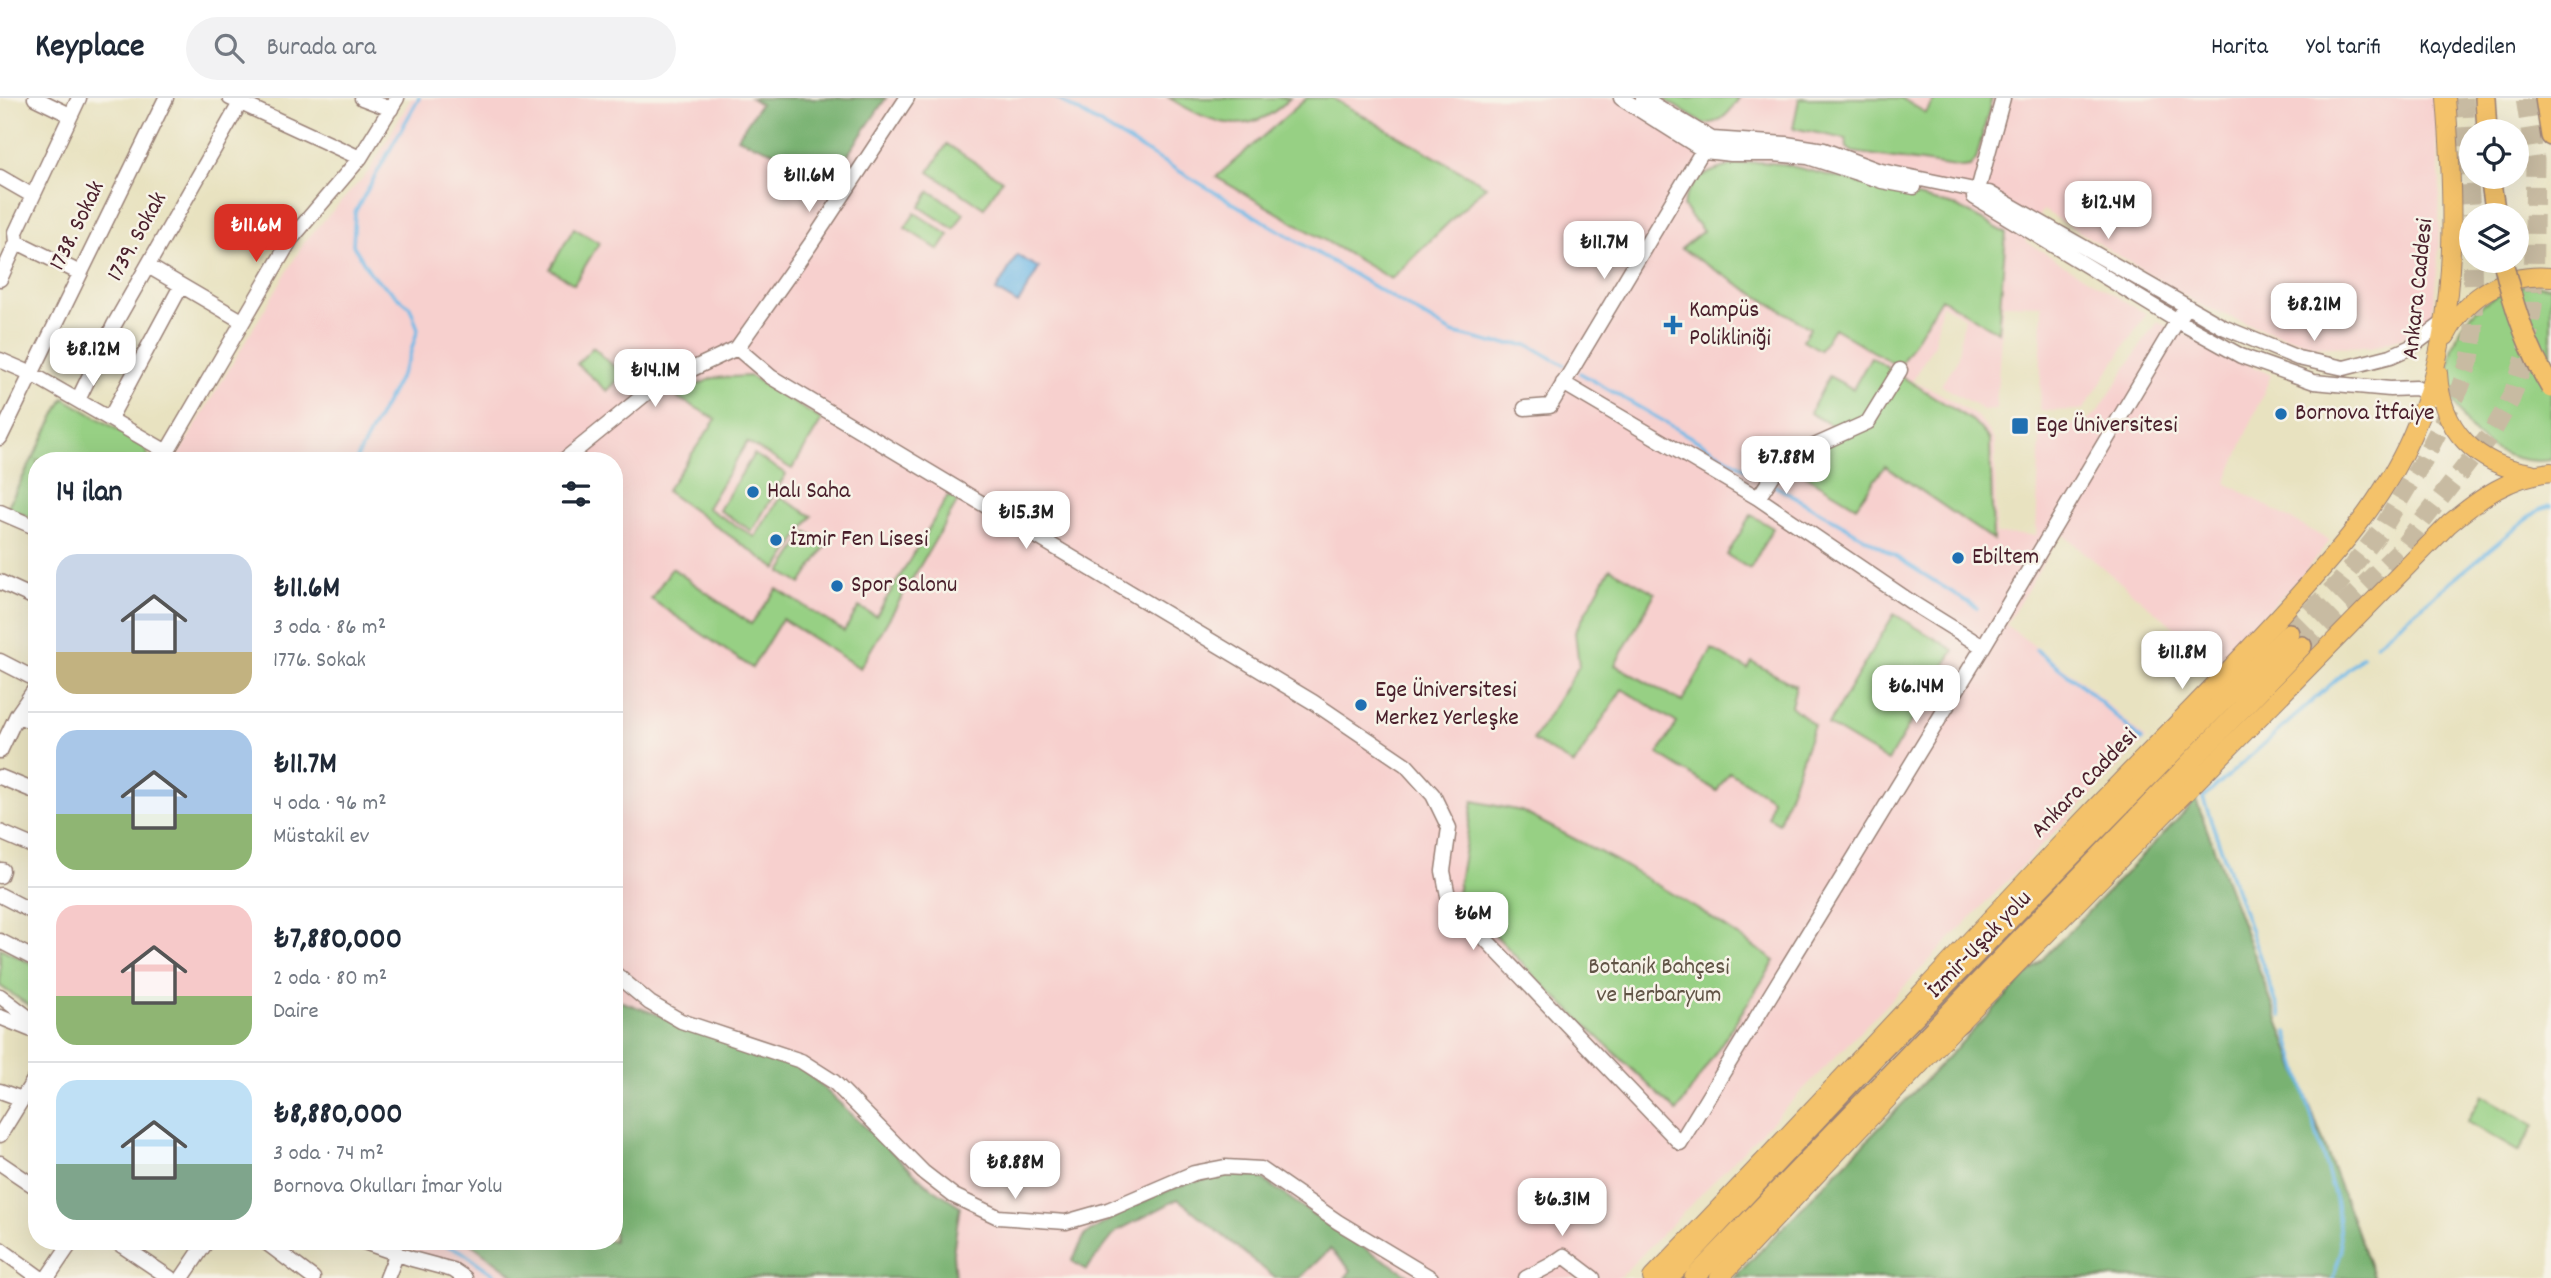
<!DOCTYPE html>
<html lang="tr">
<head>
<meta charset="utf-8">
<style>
	:root { --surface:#fff; --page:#f2f2f3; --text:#1f2937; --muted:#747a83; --line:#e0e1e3; --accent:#d93025 }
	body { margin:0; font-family:Dekko,sans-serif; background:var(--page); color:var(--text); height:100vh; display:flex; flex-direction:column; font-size:26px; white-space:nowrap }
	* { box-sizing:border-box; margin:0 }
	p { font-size:23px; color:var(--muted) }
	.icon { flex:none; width:38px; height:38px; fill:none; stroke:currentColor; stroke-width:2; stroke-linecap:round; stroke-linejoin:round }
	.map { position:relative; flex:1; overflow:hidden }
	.panel { position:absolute; left:28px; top:354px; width:595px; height:798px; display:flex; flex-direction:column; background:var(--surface); border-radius:28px; box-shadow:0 7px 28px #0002 }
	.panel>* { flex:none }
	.buttons { position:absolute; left:2459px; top:21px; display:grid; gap:14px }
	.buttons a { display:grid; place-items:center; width:70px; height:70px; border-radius:50%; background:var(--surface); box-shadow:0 7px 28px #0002; font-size:35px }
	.price { position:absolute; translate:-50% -60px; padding:0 16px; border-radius:14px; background:#fff; color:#222; font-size:23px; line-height:46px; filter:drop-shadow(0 2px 4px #0008) }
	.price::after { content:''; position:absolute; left:50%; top:42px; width:21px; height:16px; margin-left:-10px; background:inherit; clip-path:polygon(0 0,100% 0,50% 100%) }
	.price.on { background:var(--accent); color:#fff }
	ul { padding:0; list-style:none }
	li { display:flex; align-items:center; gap:21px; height:175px; padding:0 28px }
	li+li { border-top:2px solid var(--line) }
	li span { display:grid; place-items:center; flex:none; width:196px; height:140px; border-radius:21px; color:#555 }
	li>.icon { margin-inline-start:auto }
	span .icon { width:84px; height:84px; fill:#fffc; stroke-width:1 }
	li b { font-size:30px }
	h2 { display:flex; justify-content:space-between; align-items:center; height:84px; padding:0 28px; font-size:30px }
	header { display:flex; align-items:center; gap:42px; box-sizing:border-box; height:98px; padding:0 35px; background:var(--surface); border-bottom:2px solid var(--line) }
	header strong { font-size:33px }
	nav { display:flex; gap:38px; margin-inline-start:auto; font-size:24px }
	.search { width:490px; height:63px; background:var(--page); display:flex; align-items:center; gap:18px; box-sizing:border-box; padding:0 24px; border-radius:38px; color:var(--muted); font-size:26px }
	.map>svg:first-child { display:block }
</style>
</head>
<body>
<header>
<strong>Keyplace</strong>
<div class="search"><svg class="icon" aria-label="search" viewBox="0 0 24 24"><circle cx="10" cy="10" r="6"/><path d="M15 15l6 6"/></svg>Burada ara</div>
<nav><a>Harita</a><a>Yol tarifi</a><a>Kaydedilen</a></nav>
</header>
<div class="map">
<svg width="2551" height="1180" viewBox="0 0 2551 1180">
	<rect width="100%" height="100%" fill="#f7f3e8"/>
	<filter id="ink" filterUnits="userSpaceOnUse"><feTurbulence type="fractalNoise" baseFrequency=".0143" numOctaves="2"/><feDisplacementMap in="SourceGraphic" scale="14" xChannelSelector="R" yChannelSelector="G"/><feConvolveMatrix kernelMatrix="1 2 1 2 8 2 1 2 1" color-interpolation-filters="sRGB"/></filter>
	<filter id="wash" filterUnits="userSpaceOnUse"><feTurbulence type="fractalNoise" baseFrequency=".00686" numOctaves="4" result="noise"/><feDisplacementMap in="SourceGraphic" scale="28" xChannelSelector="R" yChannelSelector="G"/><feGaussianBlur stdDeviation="1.57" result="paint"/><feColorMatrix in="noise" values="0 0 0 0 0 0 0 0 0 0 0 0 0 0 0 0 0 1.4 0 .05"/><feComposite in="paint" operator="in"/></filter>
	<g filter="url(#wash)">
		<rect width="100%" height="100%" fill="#e8e2c0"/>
		<!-- built -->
		<path fill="#f7d0ce" d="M411,0H2434L2440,84L2438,167L2430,231L2372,249L2314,248L2252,228L2200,207L2043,112L2025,143L2146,216L2083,312L2040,313L2042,207L2003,206L1996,311L1983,312L1941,287L1957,263L1964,219L1942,206L1934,246L1912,283L1936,293L1979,320L1995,343L1996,436L2036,437L2040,336L2057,337V328L2081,327L2097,315L2157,223L2271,277L2226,385L2330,443L2304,475L2217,565L2061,435L2006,527L2078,580L2146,641L1619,1180H472L453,1167L380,1143H614V362H175L305,143L370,72Z"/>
		<!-- green -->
		<path fill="#97d084" stroke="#707858" stroke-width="2" d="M1169,0H1290C1250,42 1212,26 1169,0Z
			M1307,0H1332L1486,88L1391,181L1216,79Z
			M1662,0H1739C1731,13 1721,26 1704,26Z
			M1804,0H1901L1926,15L1935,0H1992L1976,62L1970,69L1962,70L1853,54L1847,50L1846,41L1793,30L1799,1Z
			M947,46L1002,82L984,110L929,74Z
			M1758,64L1783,66L1958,109L2006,135L1998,234L1941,200L1899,269L1834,230L1820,252L1803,242L1810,230L1681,151L1703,133L1683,109C1688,73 1729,66 1758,64Z
			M930,93L964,115L954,131L920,109Z
			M915,115L949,137L939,152L905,130Z
			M574,130L599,145L574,186L550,171Z
			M2525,187L2551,188V362C2469,373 2416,276 2474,214C2488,199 2507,193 2525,187Z
			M593,249L623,277L607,293L577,266Z
			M1871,259L1974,324L1990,342L1993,442L1885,368L1856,408L1792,369L1845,335L1810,315L1829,278L1853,291Z
			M750,278L822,322L792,371L747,344L707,410L755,439L780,399L812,418L777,471L666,393L716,321L673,297L713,280Z
			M64,300L145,348L149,362H37V422L7,410Z
			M754,356L786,376L752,433L719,412Z
			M948,398L958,403L860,570L782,521L752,570L651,501L672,470L751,526L777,491L844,533L859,509L876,518Z
			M1751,417L1773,430L1750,471L1727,457Z
			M807,434L827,446L801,486L781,474Z
			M1610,470L1655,495L1615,567L1682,604L1712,551L1748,571L1752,564L1796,588L1791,608L1814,627L1779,725L1768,719L1772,701L1729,674L1717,693L1658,656L1677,625L1622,591L1574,667L1533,642L1579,568L1575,534Z
			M1894,516L1954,552L1888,663L1828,627Z
			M1473,703L1521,713L1615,762L1704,815L1775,863L1677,1014L1535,879L1457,796Z
			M0,850L37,868V913L0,888Z
			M2482,997L2534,1027L2519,1054L2467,1024Z"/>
		<!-- forest -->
		<path fill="#79b272" stroke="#62684e" stroke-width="2" d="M751,0H886L834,77L737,40L760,6Z
			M2196,702L2374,1180H1734Z
			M614,901L798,966L925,1085L960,1108L953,1155L955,1180H518L467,1143H614Z
			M1230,1076L1258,1078L1341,1136L1414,1180H1345L1351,1172L1330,1151L1300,1180H1275L1178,1101L1117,1133L1086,1172L1072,1163L1085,1137L1119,1116L1153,1098L1189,1085Z"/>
		<!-- water -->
		<path fill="#6fb9e7" stroke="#5c6c89" stroke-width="2" d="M1017,157L1039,170L1018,206L996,193Z"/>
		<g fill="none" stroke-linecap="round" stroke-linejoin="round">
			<!-- stream -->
			<path stroke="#6fb9e7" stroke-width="3.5" d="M1056,0L1452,235L1493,245L1529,247L1564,267
				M1580,275L1765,382
				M356,362L408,263L418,231L410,209L371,176L353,147L355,114L419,0
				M1772,386L1877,447L1977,510
				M2376,546L2519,427L2539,412L2551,408
				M2036,552L2078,584L2142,642
				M2281,918L2203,700L2363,558
				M2287,934L2337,1106L2341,1154L2333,1180
				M435,1143L461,1153L499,1180"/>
		</g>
	</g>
	<g filter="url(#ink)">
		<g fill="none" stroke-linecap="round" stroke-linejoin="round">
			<!-- highway-tunnel -->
			<path stroke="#c8bba2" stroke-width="19" stroke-dasharray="19 10" stroke-linecap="butt" d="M2464,0L2471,117
				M2289,535L2339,485L2382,431L2424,361L2460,290L2470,261L2474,233L2472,163
				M2302,548L2400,452L2493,333L2511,301L2525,260L2533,208L2535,62L2525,0"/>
			<!-- minor casing -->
			<g stroke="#998076" stroke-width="17">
				<path id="minor" d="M35,0L70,17
					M230,0L360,60
					M362,0L391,11
					M1621,0L1705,53L1731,56H1774L1808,59L1882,83L1914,89
					M1643,0L1712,41L1786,46L1824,52L1877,72L1989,95L2223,229L2298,260L2344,270L2391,258L2411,249L2447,222
					M0,79L33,98
					M1979,98L1980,95L1978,92L2003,0
					M1974,99L2176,222L2241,258L2314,284L2390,291L2416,290L2436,301
					M17,144L80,175
					M148,168L242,223
					M0,181L17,144L16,134L79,0
					M737,250L771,279L1313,604L1406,667L1433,697L1449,730L1443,773L1449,803L1680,1045L1983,549L2186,208
					M0,262L30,275L167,354
					M1563,285L1758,400L1914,506L1983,549
					M78,302L114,227L243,0
					M1525,310L1550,308L1703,52
					M110,320L181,188
					M0,340L166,0
					M162,362L291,141L360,60L397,0
					M564,362L654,289L737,250L810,147L907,0
					M1758,400L1783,362L1868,324L1900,272
					M0,414L37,430
					M0,484L37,501
					M0,563L37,582
					M17,617L37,626
					M0,653L17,617L37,588
					M0,679L37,694
					M0,734L37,750
					M0,772H2L0,778
					M0,797L37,816
					M0,843L37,862
					M614,875L650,905L681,923L801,963L834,984L923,1074L954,1098L998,1119L1066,1124L1108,1112L1194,1075L1225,1069L1261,1071L1338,1124L1431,1180
					M0,898L37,926
					M0,919L37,934
					M0,993L22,1001
					M0,1037L37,977
					M0,1065L37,1090
					M115,1143L170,1180
					M264,1143L313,1180
					M361,1143L412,1161L453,1172L465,1180
					M0,1151L40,1180
					M47,1180L72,1143
					M182,1180L207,1143
					M387,1180L397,1155
					M1526,1180L1551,1167L1564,1158L1593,1180"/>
			</g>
			<!-- major casing -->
			<g stroke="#998076" stroke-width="20">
				<path id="major" d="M2446,238C2467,197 2504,175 2551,179
					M2438,275C2441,332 2476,367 2531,375
					M1652,1180C1795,1033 1934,880 2075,731C2145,657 2218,586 2286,511C2335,457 2383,404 2412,337C2459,232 2455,112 2446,0
					M1719,1180L1960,924L2449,426C2480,400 2510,378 2551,374"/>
			</g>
			<!-- highway casing -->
			<g stroke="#998076" stroke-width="22">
				<path id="highway" d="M2485,0L2487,33
					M2545,0L2551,38
					M2490,79L2496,117
					M1934,944L1960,924
					M1668,1180L1877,957L2289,535
					M1694,1180L2302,548"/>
			</g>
			<!-- minor -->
			<use href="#minor" stroke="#fff" stroke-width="14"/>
			<!-- major -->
			<use href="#major" stroke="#f4c26a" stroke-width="18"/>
			<!-- highway -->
			<use href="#highway" stroke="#f4c26a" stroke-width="19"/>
			<!-- highway-bridge casing -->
			<g stroke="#998076" stroke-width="22" stroke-linecap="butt">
				<path id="highway-bridge" d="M2503,163C2513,208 2527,250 2551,290"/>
			</g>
			<!-- highway-bridge -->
			<use href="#highway-bridge" stroke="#f4c26a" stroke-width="19"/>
		</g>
	</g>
	<!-- markers -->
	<g fill="#1f6fb2" stroke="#f7f3e8" stroke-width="2.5">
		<path d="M1669.5 216.5h7v7h7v7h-7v7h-7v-7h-7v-7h7z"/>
		<circle cx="2281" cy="316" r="7"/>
		<rect x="2011" y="319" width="18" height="18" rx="3.5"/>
		<circle cx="753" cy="394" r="7"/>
		<circle cx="776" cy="442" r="7"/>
		<circle cx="1958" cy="460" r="7"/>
		<circle cx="837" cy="488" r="7"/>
		<circle cx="1361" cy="607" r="7"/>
	</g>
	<g text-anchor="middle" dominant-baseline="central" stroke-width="5" stroke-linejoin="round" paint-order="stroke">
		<!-- street labels -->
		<g font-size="24" fill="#4a1f2b" stroke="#f7f3e8">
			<text transform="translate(78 128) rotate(-64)">1738. Sokak</text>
			<text transform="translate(138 139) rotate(-61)">1739. Sokak</text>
			<text transform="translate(2419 191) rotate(-84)">Ankara Caddesi</text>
			<text transform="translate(2085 686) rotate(-46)">Ankara Caddesi</text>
			<text transform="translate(1980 847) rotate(-46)">İzmir-Uşak yolu</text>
		</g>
		<!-- poi labels -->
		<g font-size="24" fill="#4a1f2b" stroke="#f7f3e8" text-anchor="start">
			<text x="1689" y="213">Kampüs<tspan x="1689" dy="28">Polikliniği</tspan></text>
			<text x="2295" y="316">Bornova İtfaiye</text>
			<text x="2036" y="328">Ege Üniversitesi</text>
			<text x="767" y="394">Halı Saha</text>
			<text x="790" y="442">İzmir Fen Lisesi</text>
			<text x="1972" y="460">Ebiltem</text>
			<text x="851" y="488">Spor Salonu</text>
			<text x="1375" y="593">Ege Üniversitesi<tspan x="1375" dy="28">Merkez Yerleşke</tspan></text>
		</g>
		<!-- park labels -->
		<g font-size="24" fill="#615446" stroke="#f7f3e8">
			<text x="1659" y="870">Botanik Bahçesi<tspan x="1659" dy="28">ve Herbaryum</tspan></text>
		</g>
	</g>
</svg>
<div class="buttons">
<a><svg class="icon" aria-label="locate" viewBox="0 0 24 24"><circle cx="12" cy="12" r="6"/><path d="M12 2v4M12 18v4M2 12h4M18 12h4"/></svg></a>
<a><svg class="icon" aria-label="layers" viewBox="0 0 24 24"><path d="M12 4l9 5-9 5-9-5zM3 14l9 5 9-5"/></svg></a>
</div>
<b class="price" style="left:809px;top:116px">₺11.6M</b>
<b class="price" style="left:2108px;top:143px">₺12.4M</b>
<b class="price on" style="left:256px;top:166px">₺11.6M</b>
<b class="price" style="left:1604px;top:183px">₺11.7M</b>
<b class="price" style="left:2314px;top:245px">₺8.21M</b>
<b class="price" style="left:93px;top:290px">₺8.12M</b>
<b class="price" style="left:655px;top:311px">₺14.1M</b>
<b class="price" style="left:1786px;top:398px">₺7.88M</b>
<b class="price" style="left:1026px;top:453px">₺15.3M</b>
<b class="price" style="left:2182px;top:593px">₺11.8M</b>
<b class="price" style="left:1916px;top:627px">₺6.14M</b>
<b class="price" style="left:1473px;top:854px">₺6M</b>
<b class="price" style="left:1015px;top:1103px">₺8.88M</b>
<b class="price" style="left:1562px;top:1140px">₺6.31M</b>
<section class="panel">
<h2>14 ilan<svg class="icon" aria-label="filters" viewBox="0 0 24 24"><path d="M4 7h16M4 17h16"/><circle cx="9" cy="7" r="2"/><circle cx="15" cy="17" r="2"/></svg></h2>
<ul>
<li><span style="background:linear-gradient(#c9d6e8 70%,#c2b280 0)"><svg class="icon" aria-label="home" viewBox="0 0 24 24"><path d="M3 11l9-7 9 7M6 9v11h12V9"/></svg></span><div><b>₺11.6M</b><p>3 oda · 86 m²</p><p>1776. Sokak</p></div></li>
<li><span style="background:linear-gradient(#a9c7e8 60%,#8fb573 0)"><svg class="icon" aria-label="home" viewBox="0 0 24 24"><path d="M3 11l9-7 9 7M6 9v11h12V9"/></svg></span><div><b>₺11.7M</b><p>4 oda · 96 m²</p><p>Müstakil ev</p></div></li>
<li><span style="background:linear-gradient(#f6c9c9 65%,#8fb573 0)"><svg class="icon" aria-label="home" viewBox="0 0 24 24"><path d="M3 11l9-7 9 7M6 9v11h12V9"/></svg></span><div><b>₺7,880,000</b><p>2 oda · 80 m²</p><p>Daire</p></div></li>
<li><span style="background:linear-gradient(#bfe0f5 60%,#7fa58c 0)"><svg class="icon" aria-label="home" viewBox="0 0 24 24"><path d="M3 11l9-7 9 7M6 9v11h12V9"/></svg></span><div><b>₺8,880,000</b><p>3 oda · 74 m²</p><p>Bornova Okulları İmar Yolu</p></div></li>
</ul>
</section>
</div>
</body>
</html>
